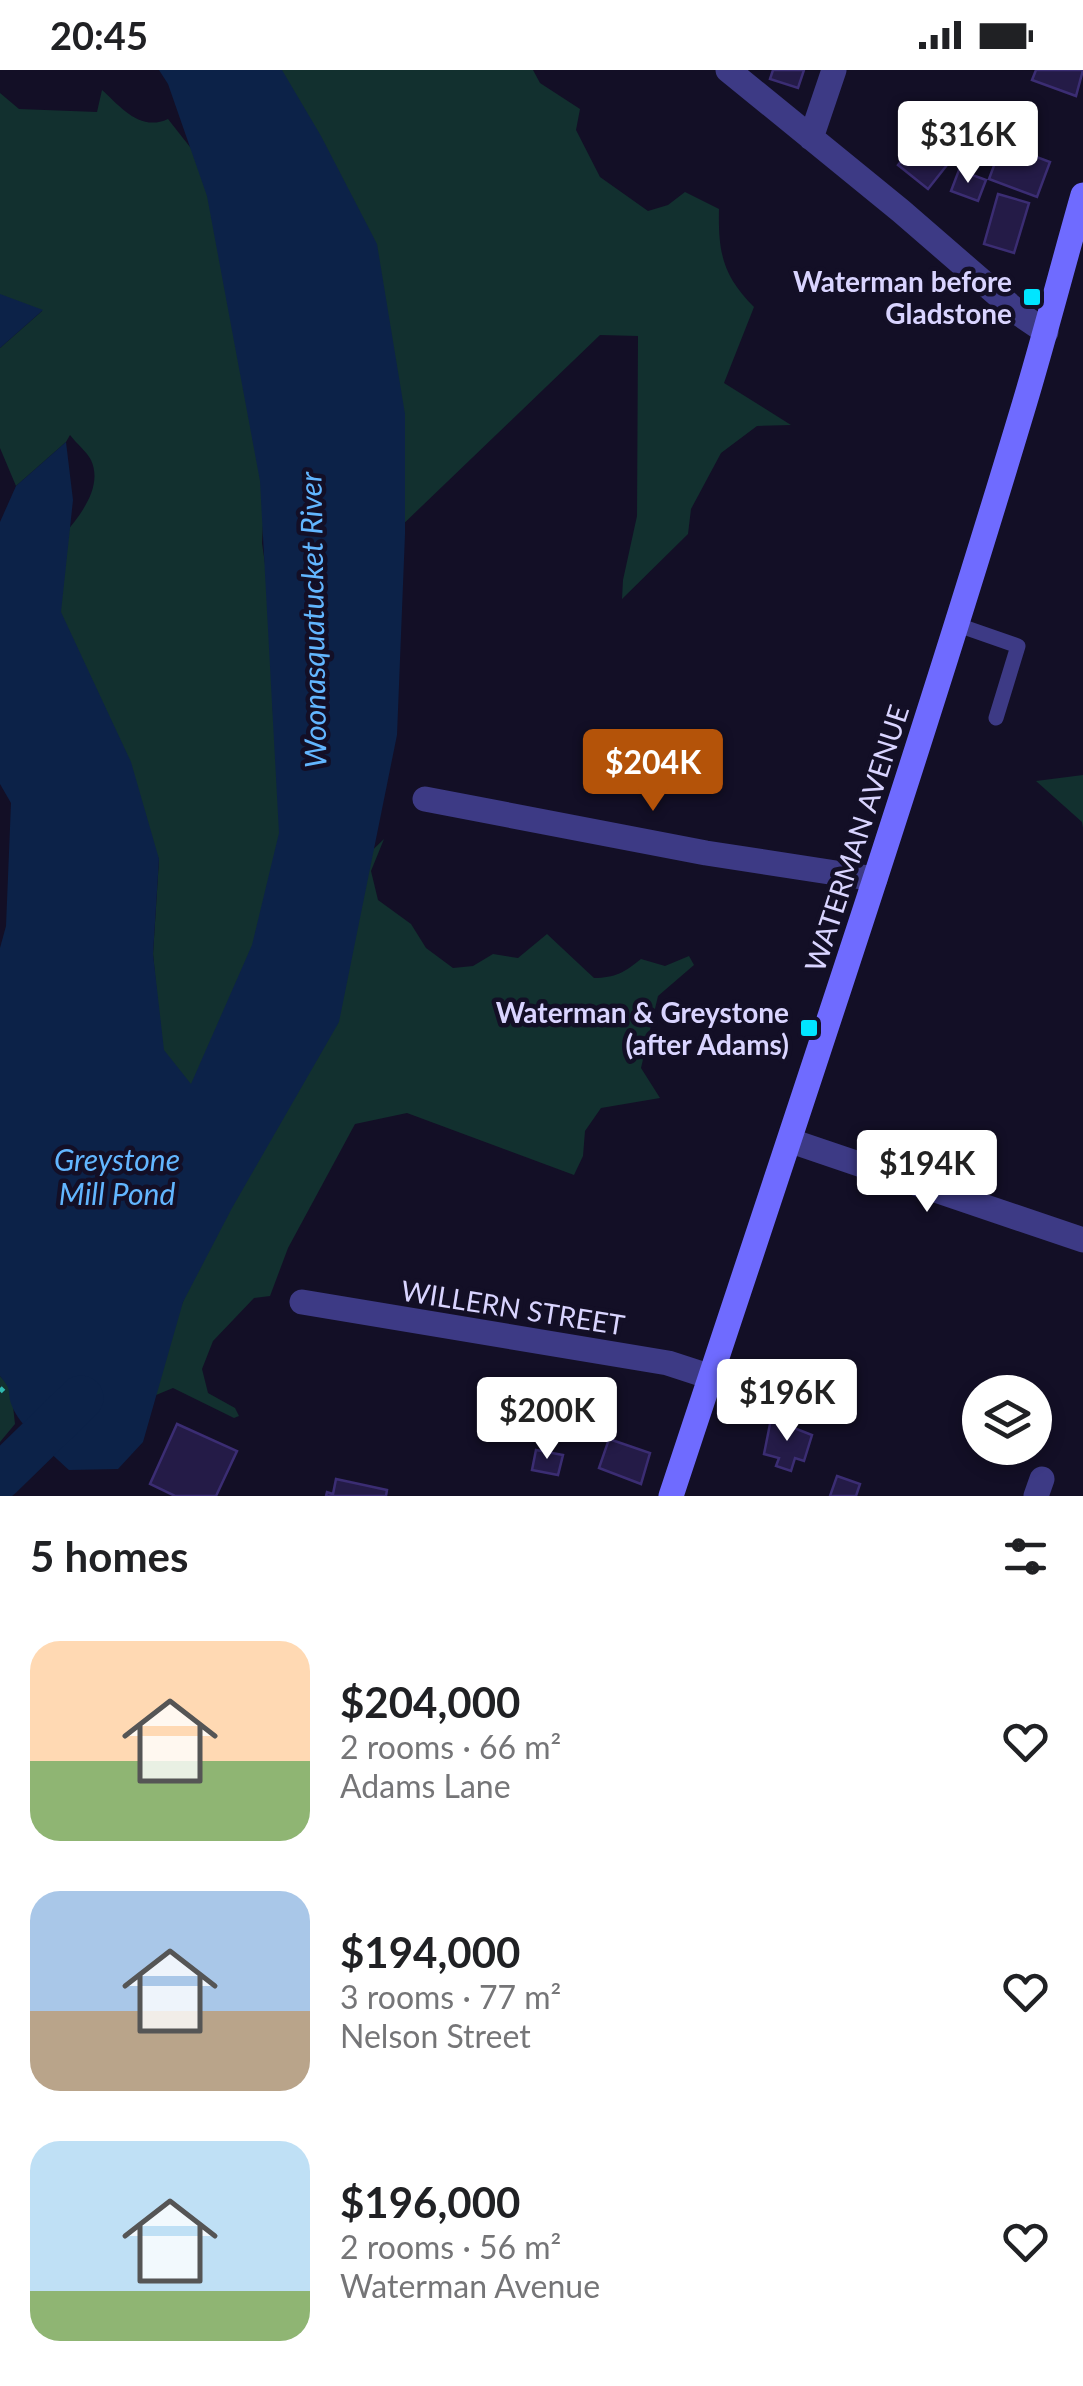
<!DOCTYPE html>
<html lang="en">
<head>
<meta charset="utf-8">
<style>
	:root { --surface:#fff; --page:#f6f6f6; --text:#202124; --muted:#757577; --accent:#b45309 }
	body { margin:0; font-family:Lato,sans-serif; background:var(--page); color:var(--text); height:100vh; display:flex; flex-direction:column; font-size:38px; white-space:nowrap }
	* { box-sizing:border-box; margin:0 }
	p { font-size:32px; color:var(--muted) }
	.icon { flex:none; width:55px; height:55px; fill:none; stroke:currentColor; stroke-width:2; stroke-linecap:round; stroke-linejoin:round }
	.map { position:relative; height:1426px; overflow:hidden }
	.details { display:flex; flex-direction:column; background:var(--surface); flex:1 }
	.details>* { flex:none }
	.buttons { position:absolute; left:962px; top:1305px; display:grid; gap:20px }
	.buttons a { display:grid; place-items:center; width:90px; height:90px; border-radius:50%; background:var(--surface); box-shadow:0 5px 15px #0003; font-size:50px }
	.price { position:absolute; translate:-50% -85px; padding:0 22px; border-radius:10px; background:#fff; color:#222; font-size:32px; line-height:65px; filter:drop-shadow(0 2px 5px #0008) }
	.price::after { content:''; position:absolute; left:50%; top:60px; width:30px; height:22px; margin-left:-15px; background:inherit; clip-path:polygon(0 0,100% 0,50% 100%) }
	.price.selected { background:var(--accent); color:#fff }
	ul { padding:0; list-style:none }
	li { display:flex; align-items:center; gap:30px; height:250px; padding:0 30px }
	li span { display:grid; place-items:center; flex:none; width:280px; height:200px; border-radius:30px; color:#555 }
	li>.icon { margin-inline-start:auto }
	span .icon { width:120px; height:120px; fill:#fffc; stroke-width:1 }
	li b { font-size:42px }
	h2 { display:flex; justify-content:space-between; align-items:center; height:120px; padding:0 30px; font-size:42px }
	.status { display:flex; justify-content:space-between; align-items:center; height:70px; padding:0 50px; background:var(--surface); direction:ltr }
	.status svg { height:28px; fill:currentColor }
	.map>svg:first-child { display:block }
</style>
</head>
<body>
<div class="status"><b>20:45</b><svg viewBox="0 0 49 12"><path d="M0 12V9h3v3zM5 12V6h3v6zM10 12V3h3v9zM15 12V0h3v12zM26 1h20v11H26zM47 4h2v5h-2z"/></svg></div>
<div class="map">
<svg width="1083" height="1426" viewBox="0 0 1083 1426">
	<rect width="100%" height="100%" fill="#130f26"/>
	<!-- green -->
	<path fill="#12302f" d="M268,0H533L540,13L580,39L576,60L600,107L648,141L668,135L685,122L719,139C718,183 723,206 754,237L724,313L791,355L757,356L721,383L691,439L688,464L622,529L623,510L637,446L638,266L600,265L371,485Z
		M102,20C121,37 140,62 168,49L201,91L268,361L262,473L269,521L273,644L283,689L282,752L252,892L199,1022L163,989L153,884L159,789L59,608L44,487C64,463 107,425 91,390C87,382 76,373 70,365L66,372L16,416L0,378V278L42,241L0,230V23L19,39L97,42Z
		M1083,705V758L1082,752L1036,711Z
		M384,769L371,801L378,830L411,854L426,878L453,898L473,896L493,884L518,888L547,864L594,908C615,908 625,902 641,889L665,896L689,886L694,895L658,926L641,998L660,1028L601,1038L585,1061L583,1086L574,1105L407,1043L355,1054L288,1178L270,1226L254,1228L213,1271L202,1299L208,1323L235,1338L239,1346L234,1348L173,1318L144,1330L355,797Z
		M0,1306L11,1318L15,1354L0,1372Z"/>
	<!-- water -->
	<path fill="#0c2248" d="M159,0H282L321,66L377,174L405,344V464L397,665L339,952L232,1138L183,1232L143,1372L118,1399L69,1400C54,1386 18,1354 12,1336C6,1320 14,1323 0,1306V878L6,856L11,733L0,714V452L16,416L66,372L73,430L61,542L131,692L159,789L153,884L164,980L191,1014L252,875L279,763L260,411L207,126L168,14Z
		M0,224L43,240L0,278Z"/>
	<g fill="none" stroke-linecap="round" stroke-linejoin="round">
		<!-- river -->
		<path stroke="#0c2248" stroke-width="45" d="M0,1407L81,1328"/>
	</g>
	<!-- building -->
	<path fill="#241b47" stroke="#3b2d73" stroke-width="2.5" d="M773,0H804L798,18L770,9Z
		M1036,0H1083L1076,26L1032,10Z
		M968,36L994,47L987,66L960,55Z
		M917,71L947,95L928,119L898,95Z
		M1002,74L1050,92L1037,127L989,109Z
		M959,100L986,110L978,131L951,121Z
		M998,124L1029,133L1014,183L984,174Z
		M771,1349L812,1365L804,1391L795,1388L791,1401L776,1396L779,1388L764,1384Z
		M177,1354L237,1381L216,1426H175L150,1414Z
		M609,1369L650,1383L641,1414L599,1398Z
		M536,1380L563,1385L558,1405L532,1400Z
		M837,1406L860,1414L856,1426H830Z
		M336,1409L387,1420L386,1426H326L327,1422L333,1424Z"/>
	<g fill="none" stroke-linecap="round" stroke-linejoin="round">
		<!-- path -->
		<path stroke="#2fb8b0" stroke-width="5" stroke-dasharray="5 8" stroke-linecap="butt" d="M0,1318L6,1324"/>
		<!-- lane -->
		<path stroke="#3d3a85" stroke-width="15" d="M955,554L1018,576L996,648"/>
		<!-- street -->
		<path stroke="#3d3a85" stroke-width="25" d="M728,0L901,141L1021,245L1046,262
			M811,68L834,0
			M425,729L706,783L875,809
			M791,1071L1083,1170
			M302,1232L668,1293L711,1307
			M1036,1426L1042,1409"/>
		<!-- secondary -->
		<path stroke="#6f6bff" stroke-width="25" d="M671,1426C791,1063 914,701 1024,335C1045,265 1063,195 1083,125"/>
	</g>
	<!-- markers -->
	<g fill="#00e5ff" stroke="#130f26" stroke-width="4">
		<rect x="1022" y="217" width="20" height="20" rx="5"/>
		<rect x="799" y="948" width="20" height="20" rx="5"/>
	</g>
	<g text-anchor="middle" dominant-baseline="central" stroke-width="9" stroke-linejoin="round" paint-order="stroke">
		<!-- poi labels -->
		<g font-size="28" font-weight="bold" fill="#d9d4ff" stroke="#130f26" text-anchor="end">
			<text x="1012" y="211">Waterman before<tspan x="1012" dy="32">Gladstone</tspan></text>
			<text x="789" y="942">Waterman &amp; Greystone<tspan x="789" dy="32">(after Adams)</tspan></text>
		</g>
		<!-- street labels -->
		<g font-size="28" fill="#d9d4ff" stroke="#130f26">
			<text transform="translate(856 768) rotate(-72)">WATERMAN AVENUE</text>
			<text transform="translate(513 1237) rotate(9)">WILLERN STREET</text>
		</g>
		<!-- water labels -->
		<g font-size="30" font-style="italic" fill="#62b6ff" stroke="#130f26">
			<text transform="translate(312 550) rotate(-91)">Woonasquatucket River</text>
			<text x="117" y="1089">Greystone<tspan x="117" dy="34">Mill Pond</tspan></text>
		</g>
	</g>
</svg>
<div class="buttons">
<a><svg class="icon" aria-label="layers" viewBox="0 0 24 24"><path d="M12 4l9 5-9 5-9-5zM3 14l9 5 9-5"/></svg></a>
</div>
<b class="price" style="left:968px;top:116px">$316K</b>
<b class="price selected" style="left:653px;top:744px">$204K</b>
<b class="price" style="left:927px;top:1145px">$194K</b>
<b class="price" style="left:787px;top:1374px">$196K</b>
<b class="price" style="left:547px;top:1392px">$200K</b>
</div>
<section class="details">
<h2>5 homes<svg class="icon" aria-label="filters" viewBox="0 0 24 24"><path d="M4 7h16M4 17h16"/><circle cx="9" cy="7" r="2"/><circle cx="15" cy="17" r="2"/></svg></h2>
<ul>
<li><span style="background:linear-gradient(#ffd9b3 60%,#8fb573 0)"><svg class="icon" aria-label="home" viewBox="0 0 24 24"><path d="M3 11l9-7 9 7M6 9v11h12V9"/></svg></span><div><b>$204,000</b><p>2 rooms · 66 m²</p><p>Adams Lane</p></div><svg class="icon" aria-label="heart" viewBox="0 0 24 24"><path d="M12 20l-8-8c-3-5 5-10 8-4 3-6 11-1 8 4z"/></svg></li>
<li><span style="background:linear-gradient(#a9c7e8 60%,#b9a48a 0)"><svg class="icon" aria-label="home" viewBox="0 0 24 24"><path d="M3 11l9-7 9 7M6 9v11h12V9"/></svg></span><div><b>$194,000</b><p>3 rooms · 77 m²</p><p>Nelson Street</p></div><svg class="icon" aria-label="heart" viewBox="0 0 24 24"><path d="M12 20l-8-8c-3-5 5-10 8-4 3-6 11-1 8 4z"/></svg></li>
<li><span style="background:linear-gradient(#bfe0f5 75%,#8fb573 0)"><svg class="icon" aria-label="home" viewBox="0 0 24 24"><path d="M3 11l9-7 9 7M6 9v11h12V9"/></svg></span><div><b>$196,000</b><p>2 rooms · 56 m²</p><p>Waterman Avenue</p></div><svg class="icon" aria-label="heart" viewBox="0 0 24 24"><path d="M12 20l-8-8c-3-5 5-10 8-4 3-6 11-1 8 4z"/></svg></li>
</ul>
</section>
</body>
</html>
